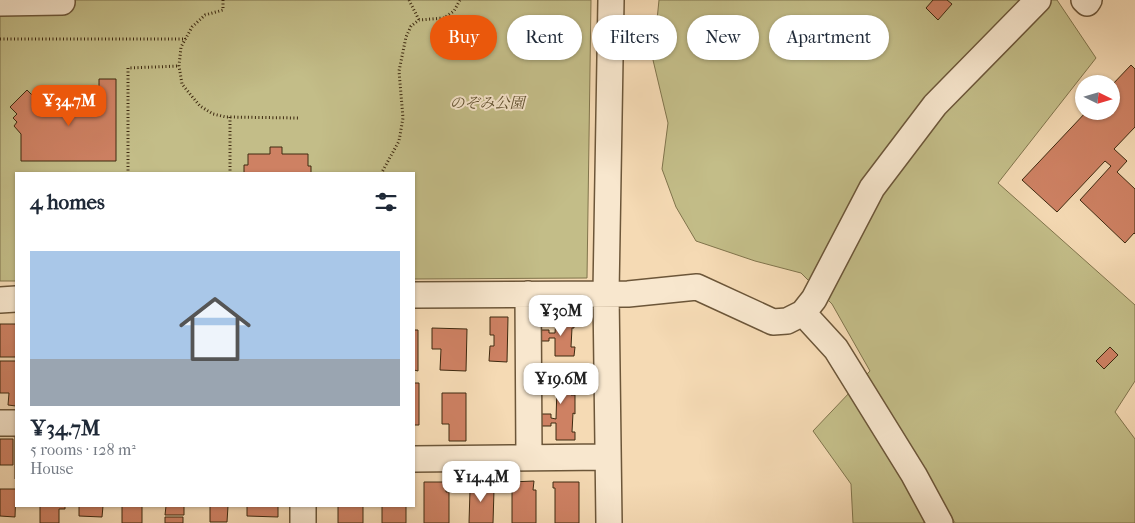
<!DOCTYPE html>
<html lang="en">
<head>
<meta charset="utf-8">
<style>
	:root { --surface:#fff; --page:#f2f2f3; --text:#1f2937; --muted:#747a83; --line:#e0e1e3; --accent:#ea580c }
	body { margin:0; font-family:"IM FELL French Canon","Noto Serif JP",serif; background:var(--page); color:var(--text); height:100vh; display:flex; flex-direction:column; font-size:19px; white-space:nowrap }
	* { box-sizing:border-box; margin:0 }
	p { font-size:16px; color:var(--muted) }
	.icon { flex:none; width:28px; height:28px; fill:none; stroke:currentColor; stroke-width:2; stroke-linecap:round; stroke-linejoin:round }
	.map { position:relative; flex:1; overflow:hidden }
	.drawer { position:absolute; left:15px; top:172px; width:400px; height:335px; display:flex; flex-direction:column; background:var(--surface); border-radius:0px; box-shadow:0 1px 4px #0004 }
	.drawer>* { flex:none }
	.guide { position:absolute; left:430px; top:15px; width:475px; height:45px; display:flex; gap:10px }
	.needle { width:32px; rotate:95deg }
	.tools { position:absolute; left:1075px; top:75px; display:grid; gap:10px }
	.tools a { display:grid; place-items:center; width:45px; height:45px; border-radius:50%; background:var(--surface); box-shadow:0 1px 4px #0004; font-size:25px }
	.price { position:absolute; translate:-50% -42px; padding:0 11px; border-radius:10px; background:#fff; color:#222; font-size:16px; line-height:32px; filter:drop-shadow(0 1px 2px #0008) }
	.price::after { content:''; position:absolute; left:50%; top:30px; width:15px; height:11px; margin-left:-8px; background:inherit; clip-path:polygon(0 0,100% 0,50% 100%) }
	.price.active { background:var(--accent); color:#fff }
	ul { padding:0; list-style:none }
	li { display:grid; align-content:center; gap:10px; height:265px; padding:0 15px }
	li+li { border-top:1px solid var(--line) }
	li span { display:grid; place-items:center; height:155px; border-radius:0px; color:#555 }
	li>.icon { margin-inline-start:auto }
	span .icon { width:90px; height:90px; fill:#fffc; stroke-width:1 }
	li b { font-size:21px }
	h2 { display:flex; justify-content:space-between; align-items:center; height:60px; padding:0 15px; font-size:21px }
	.tag { padding:0 18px; border-radius:22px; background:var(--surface); box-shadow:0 1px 4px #0004; font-size:18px; line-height:45px }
	.tag.active { background:var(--accent); color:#fff }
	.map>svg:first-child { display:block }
</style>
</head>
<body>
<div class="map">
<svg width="1135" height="523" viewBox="0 0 1135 523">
	<rect width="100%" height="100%" fill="#f5dab4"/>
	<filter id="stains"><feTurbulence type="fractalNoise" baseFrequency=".004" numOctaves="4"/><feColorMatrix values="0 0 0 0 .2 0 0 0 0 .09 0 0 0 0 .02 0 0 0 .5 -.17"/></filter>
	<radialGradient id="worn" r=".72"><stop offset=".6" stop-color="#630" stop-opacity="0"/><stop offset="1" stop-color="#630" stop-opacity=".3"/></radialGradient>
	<!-- green -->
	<path fill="#c3bd88" stroke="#80744c" d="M0,0H591L587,278L414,279V174H16V281H0Z
		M659,0H1057L1096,58L998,183L1135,305V381L1115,412L1135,439V523H955L942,500L923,523H853L851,484L813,431L870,371L832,304L801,273L755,261L696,241L676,207L662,169L668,123L653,60Z"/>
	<!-- building -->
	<path fill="#ce8163" stroke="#3e2a10" d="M933,0H947L952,4L938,20L926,8Z
		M1131,65L1135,69V127L1114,149L1127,161L1117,172L1135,189V234L1134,233L1125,243L1080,200L1111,166L1105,161L1057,212L1022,180L1087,111H1111V86Z
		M99,79H116V161H21V134L14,126L17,122L13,118L17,114L10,107L27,90L41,104H46V100H60V108H69V100H82V90H99Z
		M270,147H282V154H308V166H311V174H244V165H248V154H270Z
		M490,317H508L507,362L489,361L490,346H494V335H490Z
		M556,318H574V328H572L571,347H575L574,356H555V338H549V341H541V338H538V333H541V330H549V333H555Z
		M0,324H16V357H0Z
		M432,328L467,329L466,371L440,370L441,349H432Z
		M414,330H418V371L414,370Z
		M1110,347L1118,355L1104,369L1096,361Z
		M0,361H16V406L8,405L9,393H0Z
		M558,368H575V376H571V395H575V414L573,413L572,432H575V440H556V423H551V426H541V423H538L541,414H551V418L556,419L557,387H550V391H541V378L551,379V382H557Z
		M414,383H419V425H414Z
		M442,393H466V441H449V424H442Z
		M15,435H16V479H15Z
		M0,439H13V465H0Z
		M534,481L533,490H536V523H512V489H510V482Z
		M424,482H446V492H449V523H424Z
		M466,482L491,483L490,490H494L493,523H469L470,490H466Z
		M553,482H579V523H555V488H553Z
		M0,489H16L15,517L0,516Z
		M40,506H65V509H59V523H40Z
		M79,506H103L102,517L79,516Z
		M122,506H142V523H122Z
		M166,506H184V515H165Z
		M210,506H228L227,522H210Z
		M247,506H278V517L247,516Z
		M338,506H363V523H338Z
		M382,506H406V523H382Z
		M165,517H183V523H165Z"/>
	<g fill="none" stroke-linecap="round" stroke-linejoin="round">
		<!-- minor casing -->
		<g stroke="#6c5639" stroke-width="28">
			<path id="minor" d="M1084,0L1087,3L1089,0
				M0,3L62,2
				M528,294L529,458
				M414,295L628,294L697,287L773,322L787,321L803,313L814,299L872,188L935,105L1038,0
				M0,300L16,299
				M803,313L836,349L914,475L940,523
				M0,423H16
				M414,459L608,457
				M303,523V506
				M609,523L606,293L611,0"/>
		</g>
		<!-- path -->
		<path stroke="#3e2a10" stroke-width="3" stroke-dasharray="1 2.5" stroke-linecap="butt" d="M223,0V10L205,15L192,27L181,47L179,66L182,84L190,94L200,106L213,114L226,117L299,118
			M409,0L419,20
			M0,39H186
			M230,117V174
			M128,174V68L179,66
			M381,174L399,141L403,118L399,71L406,37L411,26L419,20L444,18L454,11L460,0"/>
		<!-- minor -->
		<use href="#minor" stroke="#f8e7ce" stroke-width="25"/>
	</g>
	<g text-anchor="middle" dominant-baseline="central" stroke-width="4" stroke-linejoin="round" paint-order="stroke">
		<!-- park labels -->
		<g font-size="15" font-style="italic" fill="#5f4f2e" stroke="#f8e7ce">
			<text x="487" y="103">のぞみ公園</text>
		</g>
	</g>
	<rect width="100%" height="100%" filter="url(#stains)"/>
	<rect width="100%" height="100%" fill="url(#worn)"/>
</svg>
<div class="tools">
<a><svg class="needle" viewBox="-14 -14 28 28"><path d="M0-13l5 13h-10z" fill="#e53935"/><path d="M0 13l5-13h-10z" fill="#747a83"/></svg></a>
</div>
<b class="price active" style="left:69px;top:127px">¥34.7M</b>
<b class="price" style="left:561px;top:337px">¥30M</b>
<b class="price" style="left:561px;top:405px">¥19.6M</b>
<b class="price" style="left:481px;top:503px">¥14.4M</b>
<div class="guide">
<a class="tag active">Buy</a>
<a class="tag">Rent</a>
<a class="tag">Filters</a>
<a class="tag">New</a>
<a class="tag">Apartment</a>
</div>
<section class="drawer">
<h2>4 homes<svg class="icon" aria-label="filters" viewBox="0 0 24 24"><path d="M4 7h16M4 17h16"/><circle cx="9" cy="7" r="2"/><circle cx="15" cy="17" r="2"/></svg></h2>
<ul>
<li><span style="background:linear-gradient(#a9c7e8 70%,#9aa5b1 0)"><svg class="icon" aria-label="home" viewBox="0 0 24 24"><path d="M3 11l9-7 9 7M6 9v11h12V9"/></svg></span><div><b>¥34.7M</b><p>5 rooms · 128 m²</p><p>House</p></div></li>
</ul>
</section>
</div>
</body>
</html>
